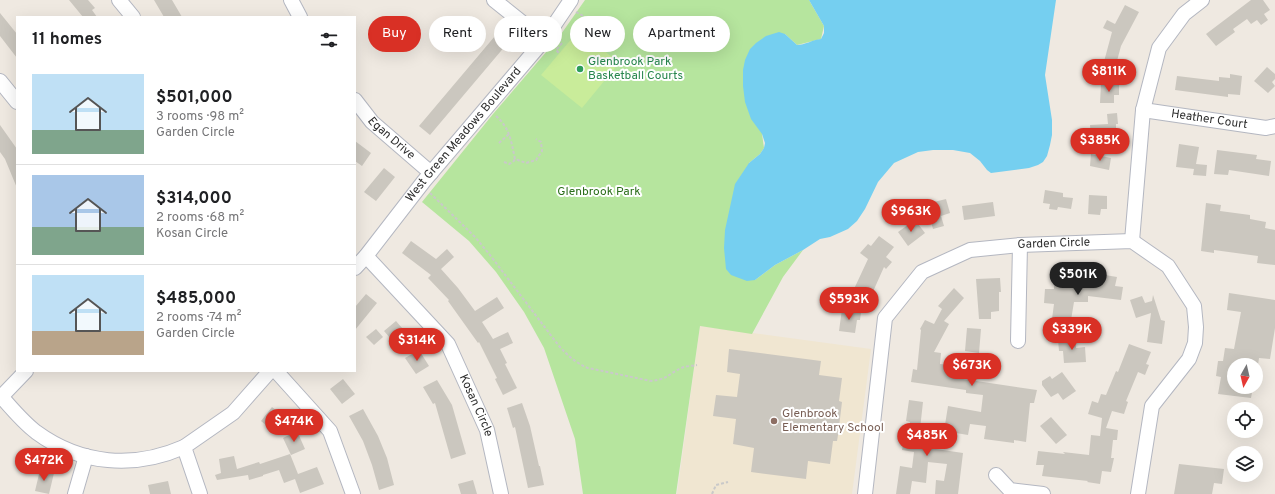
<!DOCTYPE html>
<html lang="en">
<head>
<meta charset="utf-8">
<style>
	:root { --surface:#fff; --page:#f6f6f6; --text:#202124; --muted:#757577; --line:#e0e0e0; --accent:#d93025 }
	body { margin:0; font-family:Overpass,sans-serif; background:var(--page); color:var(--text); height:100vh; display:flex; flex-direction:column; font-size:15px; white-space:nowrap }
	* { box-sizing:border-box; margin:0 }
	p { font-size:13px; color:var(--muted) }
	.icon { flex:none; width:22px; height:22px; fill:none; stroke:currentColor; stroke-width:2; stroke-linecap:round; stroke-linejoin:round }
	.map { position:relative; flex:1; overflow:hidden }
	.panel { position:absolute; left:16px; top:16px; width:340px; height:356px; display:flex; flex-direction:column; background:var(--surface); border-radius:0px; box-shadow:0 4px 16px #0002 }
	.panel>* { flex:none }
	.banner { position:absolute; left:368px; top:16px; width:380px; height:36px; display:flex; gap:8px }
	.needle { width:26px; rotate:188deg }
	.controls { position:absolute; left:1227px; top:358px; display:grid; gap:8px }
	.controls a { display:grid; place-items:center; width:36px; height:36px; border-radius:50%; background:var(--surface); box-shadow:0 4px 16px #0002; font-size:20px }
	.price { position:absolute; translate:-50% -34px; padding:0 9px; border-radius:14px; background:var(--accent); color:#fff; font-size:13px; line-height:26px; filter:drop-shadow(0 1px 2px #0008) }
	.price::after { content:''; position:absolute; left:50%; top:24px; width:12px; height:9px; margin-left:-6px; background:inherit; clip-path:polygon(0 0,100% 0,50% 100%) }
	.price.active { background:#222; color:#fff }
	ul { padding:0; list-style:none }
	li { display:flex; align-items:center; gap:12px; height:100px; padding:0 16px }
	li+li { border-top:1px solid var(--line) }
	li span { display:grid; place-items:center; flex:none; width:112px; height:80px; border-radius:0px; color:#555 }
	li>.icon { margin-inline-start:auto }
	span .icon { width:48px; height:48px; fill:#fffc; stroke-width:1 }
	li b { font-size:17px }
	h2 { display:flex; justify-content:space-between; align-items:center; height:48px; padding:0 16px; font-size:17px }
	.chip { padding:0 14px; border-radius:18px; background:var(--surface); box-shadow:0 4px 16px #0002; font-size:14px; line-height:36px }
	.chip.active { background:var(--accent); color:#fff }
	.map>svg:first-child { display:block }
</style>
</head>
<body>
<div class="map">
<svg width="1275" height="494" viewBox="0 0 1275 494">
	<rect width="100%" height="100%" fill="#efe9e1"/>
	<!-- education -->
	<path fill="#f0e6d1" d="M700,326L871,349L852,494H677Z"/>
	<!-- park -->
	<path fill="#b6e59e" d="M585,0H809L824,26L821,39L797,45L785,34L762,134L764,148L760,154L749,163L755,280L775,265L803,250L783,277L752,334L700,326L676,494H583L575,439L544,348L524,312L496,272L469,241L422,202L493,114L559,37Z"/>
	<!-- pitch -->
	<path fill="#c9ec9a" d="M579,30L619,63L582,108L541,75Z"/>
	<!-- water -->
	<path fill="#75cff0" d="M809,0H1056L1045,75L1052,120V135L1050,145L1047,156L1043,162L1038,165L1029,168L991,173L987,170L980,161L970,153L953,150H933L918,152L894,163L878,182L865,209L857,221L848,229L830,237L820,239L803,250L775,265L755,280L747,281L731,275L726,269L724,248L725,230L735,184L749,163L760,154L764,148L765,143L762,134L751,119L745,102L743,86V70L745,60L750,49L756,43L766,36L779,32L785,34L797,45C805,45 812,40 821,39L824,33V26Z"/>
	<!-- building -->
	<path fill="#cbc7bf" d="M69,0H88L95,8L92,10L97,17H83Z
		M154,0H172L182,17H164Z
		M1251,0H1263L1270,10L1264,14L1268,20L1261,25L1257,20L1251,24L1247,19L1233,29L1235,32L1216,46L1206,34Z
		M1125,5L1139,12L1121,46L1114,72L1102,69L1112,32L1103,28L1107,20L1115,24Z
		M0,13L17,34V58L0,36Z
		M594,18L605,23L601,32L590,26Z
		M495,36L506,45L430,135L419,126Z
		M1267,67L1275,74V79L1272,82L1275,86L1268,93L1254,81Z
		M1230,74L1242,76L1240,95L1228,94V97L1175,90L1177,76L1219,81V77L1230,78Z
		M1101,84H1119V95H1114V103H1100Z
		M1117,113L1118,124H1116V136L1091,137L1090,125L1108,124L1107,114Z
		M0,125L17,149V188L5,159L0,152Z
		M355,141L371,153L362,166L355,161Z
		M1179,144L1199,147L1196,164L1207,165L1206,176L1193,175L1194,169L1176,167Z
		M1217,150L1257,155L1256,159L1271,161L1269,176L1229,170L1228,175L1214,174Z
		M1091,154L1111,158L1109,170L1090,166Z
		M384,168L395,177L376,201L364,192Z
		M1045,190L1063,193V197L1073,198L1071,209L1058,207L1057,210L1049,209L1050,204L1043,203Z
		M1089,195L1107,196V209H1101L1100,215L1088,214Z
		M946,199L950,213L941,216L944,226L933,229L926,204Z
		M993,202L995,216L964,220L962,206Z
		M1206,203L1221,205L1220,211L1250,215V219L1266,222L1265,228L1275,230V265L1257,263L1258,256L1214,250V253L1201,251Z
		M915,220L925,233L908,246L898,232Z
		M879,236L894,247L886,257L892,262L886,269L884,267L871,296L854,289L868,259L860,253L868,244L871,246Z
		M411,241L436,259L447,249L454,257L441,269L458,288L475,311L497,297L504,308L482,322L493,339L508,332L513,343L500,349L507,363L505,364L517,388L503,395L495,379L497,378L479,342L478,343L448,301L449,300L428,278L431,275L402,253Z
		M1105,275L1117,277L1115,286L1123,287L1121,300L1088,296V302H1074L1071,320L1066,319L1064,335L1050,334L1054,304L1044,303L1045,289H1054V276L1068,277V280L1085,279V276Z
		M1000,278L1001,292H999V311L991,312V319H979L976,279Z
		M954,288L964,298L944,321L949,324L934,352L941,353L940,364L964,366L963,379L1037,390L1034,403H1030L1026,442L1014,440V443L984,439L986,426L970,424L968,435L944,431L948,406L981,412L983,395L966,393V390L911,382L913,369L917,370L921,330L920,329L925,320L934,324L942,309L938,306Z
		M1229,293L1275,300V328L1270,359L1259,358L1258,365H1234V387H1253L1251,398L1218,394L1221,377L1216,376L1218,361H1223L1225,348L1234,349L1241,312L1227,310Z
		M366,294L377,303L355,330V307Z
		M1153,295L1161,320L1165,321L1162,344L1147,342L1151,313L1136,318L1130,300L1142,296L1145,303L1152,301Z
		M842,309L861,312L860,320H857L855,333L839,331Z
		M396,321L409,336L397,346L384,331Z
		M967,328L981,329L979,353L965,351Z
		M376,329L383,337L374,345L366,337Z
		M1076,339V348L1085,347L1086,362L1064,363L1063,351H1059L1058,340Z
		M1129,344L1151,352L1146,364L1149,365L1145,375L1138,372L1126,401L1128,402L1124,414L1112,411L1106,428L1118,430L1117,440H1113L1111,458H1114L1111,472L1102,471L1100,484L1087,482L1088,481L1042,476L1044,465H1036L1038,451L1065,454L1063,452L1089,455L1091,435L1100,436L1102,418L1088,414L1092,401L1098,403L1101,394L1106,395L1116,371L1118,372Z
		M729,349L821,361L819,375L842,378L839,401L842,402L838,435L837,441H833L830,464L808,461L806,479L751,472L754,448L733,444L736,419L713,416L716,395L737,397L740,374L727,372Z
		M419,350L429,366L416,374L405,358Z
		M1062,372L1076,391L1063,400L1058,393L1051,397L1042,385V381L1050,376L1052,379Z
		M343,379L355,394L342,404L330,389Z
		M437,380L452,405L466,454L451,459L435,403L433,404L423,387Z
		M909,400L923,402L920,429L932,431L929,448L963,453L958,494H935L936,480L944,481L947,464L928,462L926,483L912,481L910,494H896L900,466L912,468L914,452L902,450L904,439L907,440L910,422L906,421Z
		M522,403L530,426L539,466H540L544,485L528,488L515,427L513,428L507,408Z
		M272,407L283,416L272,430L261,421Z
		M363,409L378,436L387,458L394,485L379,490L372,465L363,441L349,416Z
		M1051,417L1067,435L1056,444L1040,426Z
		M297,431L305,449L291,455L283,438Z
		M290,454L298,474L317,467L324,484L300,493L295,479L284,483L279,470L263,475V476L249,480L248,475L217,480L215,475L221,473L219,459L234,456L237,469L259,462L260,464Z
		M1179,464L1224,469L1222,484L1214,483L1212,494H1174Z
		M40,470L54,473L49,494L35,491Z
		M473,480L477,494H461L458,484Z
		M168,481L171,494H150L148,485Z"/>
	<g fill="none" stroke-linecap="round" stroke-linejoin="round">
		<!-- minor casing -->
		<g stroke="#b4b7c1" stroke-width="16">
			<g id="minor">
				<path d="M119,0L133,17"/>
				<path d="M291,0L300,17"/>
				<path d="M494,0L544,40"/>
				<path d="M0,81L17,102"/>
				<path id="s1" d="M355,100L372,122L431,173"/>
				<path id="s2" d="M1143,110L1266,128L1275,126"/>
				<path d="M1132,241L1143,110L1159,48L1184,14L1202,0"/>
				<path id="s3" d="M366,256L448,344L487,430L501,494"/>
				<path id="s4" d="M355,268L366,256L424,181L544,40L571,0"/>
				<path d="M1018,341L1020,245"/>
				<path d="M276,371L330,431L353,494"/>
				<path d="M0,395C11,408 23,422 36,432C81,465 134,469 184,447"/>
				<path d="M0,398L26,371"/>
				<path d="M996,475L1010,490L1043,494"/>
				<path d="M75,494L86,456"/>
				<path d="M200,494L184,447L233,413L270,371"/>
				<path id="s5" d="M865,494L885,318L922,272L970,250L1020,245L1132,241L1168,266L1194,306L1196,327L1195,343L1189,359L1152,406L1138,494"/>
			</g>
		</g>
		<!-- path -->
		<path stroke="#c9c9c9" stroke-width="2" stroke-dasharray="3 2" stroke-linecap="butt" d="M576,12L592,21
			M559,39L562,43L556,50L559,53
			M496,116C510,128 511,141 515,159L526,163L536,160L542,151L541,142L536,139
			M499,143L510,133
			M504,162L509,164L513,162L515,159
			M430,193L475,237L490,255L559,346C568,356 576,363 588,368L651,381C668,379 667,375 681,368C686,366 692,366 697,365
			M712,494L716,485L728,482"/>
		<!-- minor -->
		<use href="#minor" stroke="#fff" stroke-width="14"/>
	</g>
	<!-- markers -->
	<circle fill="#2e9e5b" stroke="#fff" stroke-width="1.5" cx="580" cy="69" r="4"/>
	<circle fill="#8d6e63" stroke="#fff" stroke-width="1.5" cx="774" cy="421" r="4"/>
	<g text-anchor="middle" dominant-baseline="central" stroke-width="4" stroke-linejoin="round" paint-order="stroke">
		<!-- leisure labels -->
		<g font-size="12" fill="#27864d" stroke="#fff" text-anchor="start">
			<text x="588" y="62">Glenbrook Park<tspan x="588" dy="14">Basketball Courts</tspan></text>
		</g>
		<!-- street labels -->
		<g font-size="12" fill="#2e2e2e" stroke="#fff">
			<text stroke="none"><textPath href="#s2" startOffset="67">Heather Court</textPath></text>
			<text stroke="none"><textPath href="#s4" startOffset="172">West Green Meadows Boulevard</textPath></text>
			<text stroke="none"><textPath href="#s1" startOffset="53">Egan Drive</textPath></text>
			<text stroke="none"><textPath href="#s5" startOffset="373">Garden Circle</textPath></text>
			<text stroke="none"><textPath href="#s3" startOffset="188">Kosan Circle</textPath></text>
		</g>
		<!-- park labels -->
		<g font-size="12" fill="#2c6e1b" stroke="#fff">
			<text x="599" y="192">Glenbrook Park</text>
		</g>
		<!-- education labels -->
		<g font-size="12" fill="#785e54" stroke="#fff" text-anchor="start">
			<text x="782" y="414">Glenbrook<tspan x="782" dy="14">Elementary School</tspan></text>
		</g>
	</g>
</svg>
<div class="controls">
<a><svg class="needle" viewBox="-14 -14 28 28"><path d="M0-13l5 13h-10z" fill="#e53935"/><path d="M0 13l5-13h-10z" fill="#757577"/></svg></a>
<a><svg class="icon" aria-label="locate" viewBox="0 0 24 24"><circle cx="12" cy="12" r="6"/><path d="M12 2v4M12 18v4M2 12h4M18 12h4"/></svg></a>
<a><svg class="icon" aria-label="layers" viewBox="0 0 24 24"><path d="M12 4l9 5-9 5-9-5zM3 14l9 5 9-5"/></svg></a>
</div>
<b class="price" style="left:1109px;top:93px">$811K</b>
<b class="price" style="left:1100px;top:162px">$385K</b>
<b class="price" style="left:911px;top:233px">$963K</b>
<b class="price active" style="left:1078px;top:296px">$501K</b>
<b class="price" style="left:849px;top:321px">$593K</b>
<b class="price" style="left:1072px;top:351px">$339K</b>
<b class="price" style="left:417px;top:362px">$314K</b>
<b class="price" style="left:972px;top:387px">$673K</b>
<b class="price" style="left:294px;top:443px">$474K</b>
<b class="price" style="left:927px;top:457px">$485K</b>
<b class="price" style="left:44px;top:482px">$472K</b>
<div class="banner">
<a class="chip active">Buy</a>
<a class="chip">Rent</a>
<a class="chip">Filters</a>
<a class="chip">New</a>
<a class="chip">Apartment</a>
</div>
<section class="panel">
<h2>11 homes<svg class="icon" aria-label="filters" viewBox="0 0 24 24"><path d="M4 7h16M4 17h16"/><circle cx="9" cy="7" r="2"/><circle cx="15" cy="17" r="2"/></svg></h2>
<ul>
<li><span style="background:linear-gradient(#bfe0f5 70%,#7fa58c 0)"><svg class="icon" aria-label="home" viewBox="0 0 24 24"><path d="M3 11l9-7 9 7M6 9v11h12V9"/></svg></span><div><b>$501,000</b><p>3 rooms · 98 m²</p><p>Garden Circle</p></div></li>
<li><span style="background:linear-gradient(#a9c7e8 65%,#7fa58c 0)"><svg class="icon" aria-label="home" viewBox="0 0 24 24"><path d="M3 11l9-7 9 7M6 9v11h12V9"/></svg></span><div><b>$314,000</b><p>2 rooms · 68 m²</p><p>Kosan Circle</p></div></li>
<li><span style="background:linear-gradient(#bfe0f5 70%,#b9a48a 0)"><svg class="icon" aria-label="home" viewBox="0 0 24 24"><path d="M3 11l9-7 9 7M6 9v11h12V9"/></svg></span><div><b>$485,000</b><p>2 rooms · 74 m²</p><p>Garden Circle</p></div></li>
</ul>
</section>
</div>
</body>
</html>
